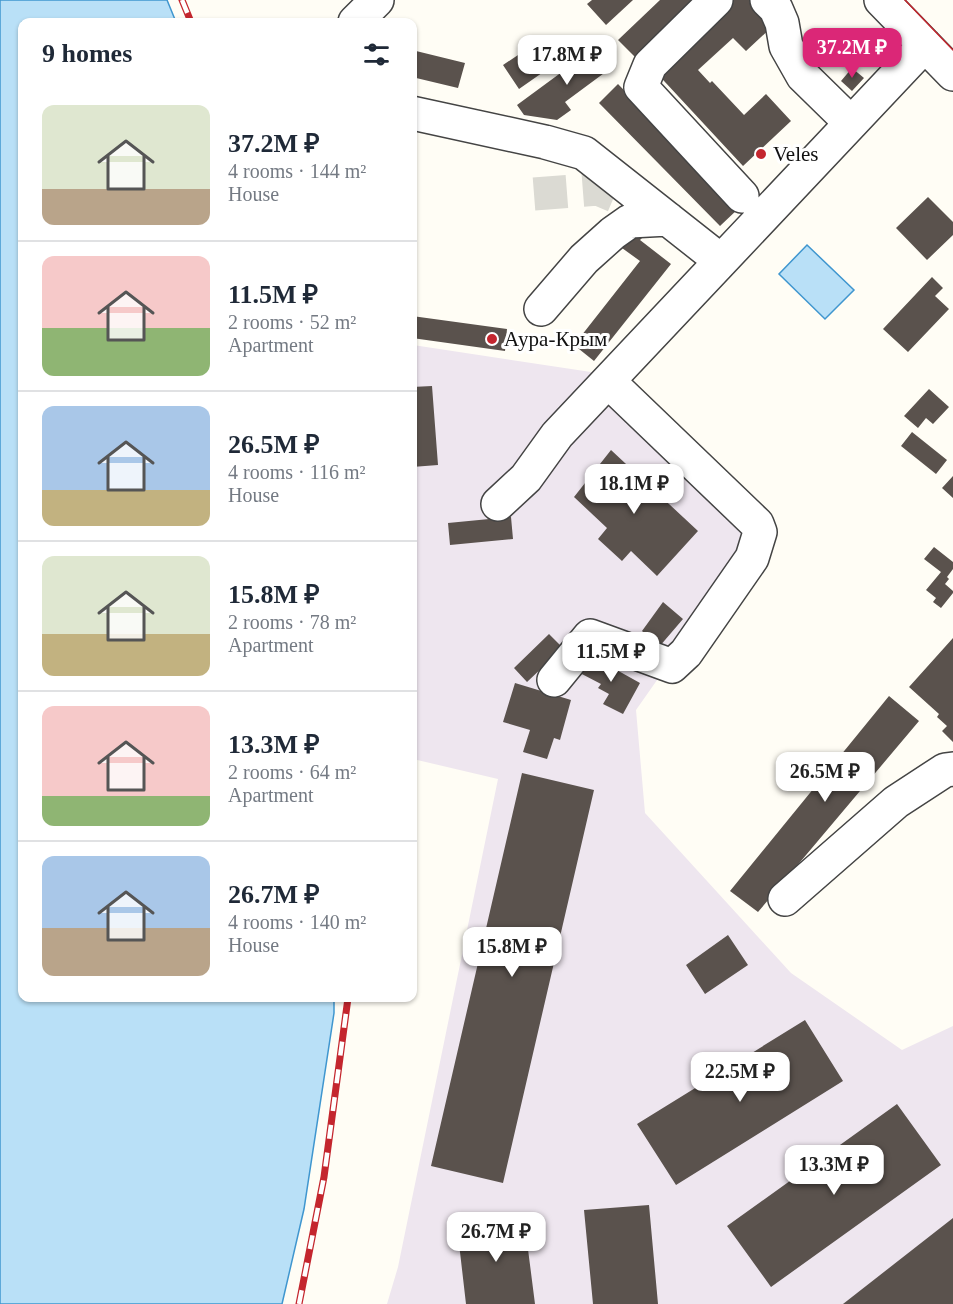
<!DOCTYPE html>
<html lang="en">
<head>
<meta charset="utf-8">
<style>
	:root { --surface:#fff; --page:#f6f6f7; --text:#1f2937; --muted:#747a83; --line:#e0e1e3; --accent:#db2777 }
	body { margin:0; font-family:Georgia,serif; background:var(--page); color:var(--text); height:100vh; display:flex; flex-direction:column; font-size:22px; white-space:nowrap }
	* { box-sizing:border-box; margin:0 }
	p { font-size:20px; color:var(--muted) }
	.icon { flex:none; width:33px; height:33px; fill:none; stroke:currentColor; stroke-width:2; stroke-linecap:round; stroke-linejoin:round }
	.map { position:relative; flex:1; overflow:hidden }
	.side { position:absolute; left:18px; top:18px; width:399px; height:984px; display:flex; flex-direction:column; background:var(--surface); border-radius:12px; box-shadow:0 2px 4px #0004 }
	.side>* { flex:none }
	.price { position:absolute; translate:-50% -51px; padding:0 14px; border-radius:12px; background:#fff; color:#222; font-size:20px; line-height:39px; filter:drop-shadow(0 2px 3px #0008) }
	.price::after { content:''; position:absolute; left:50%; top:36px; width:18px; height:14px; margin-left:-9px; background:inherit; clip-path:polygon(0 0,100% 0,50% 100%) }
	.price.current { background:var(--accent); color:#fff }
	ul { padding:0; list-style:none }
	li { display:flex; align-items:center; gap:18px; height:150px; padding:0 24px }
	li+li { border-top:2px solid var(--line) }
	li span { display:grid; place-items:center; flex:none; width:168px; height:120px; border-radius:12px; color:#555 }
	li>.icon { margin-inline-start:auto }
	span .icon { width:72px; height:72px; fill:#fffc; stroke-width:1 }
	li b { font-size:26px }
	h2 { display:flex; justify-content:space-between; align-items:center; height:72px; padding:0 24px; font-size:26px }
	.map>svg:first-child { display:block }
</style>
</head>
<body>
<div class="map">
<svg width="953" height="1304" viewBox="0 0 953 1304">
	<rect width="100%" height="100%" fill="#fffdf5"/>
	<!-- industrial -->
	<path fill="#eee6ef" d="M413,345L591,372L754,542L636,710L645,813L791,973L902,1050L953,1026V1304H387L398,1267L498,779L413,759Z"/>
	<!-- water -->
	<path fill="#b9e0f7" stroke="#3f96cf" stroke-width="1.5" d="M0,0H167L176,22H22V998H334V1013L304,1209L282,1304H0Z
		M807,245L854,290L825,319L779,274Z"/>
	<!-- building -->
	<path fill="#5a524d" d="M592,0H633L606,25L587,4Z
		M660,0H699L678,16L635,57L618,40Z
		M726,0H751L774,25L746,51L733,38L698,70L710,83L712,81L744,115L766,94L791,121L743,166L652,68Z
		M600,44L615,65L565,102L571,110L557,120L524,115L517,105Z
		M533,45L549,68L519,89L503,65Z
		M412,50L465,63L458,88L412,77Z
		M852,68L864,78L852,91L841,81Z
		M618,84L739,208L720,226L599,103Z
		M928,197L953,222V235L927,260L896,228Z
		M644,236L640,240L671,264L594,361L574,345L640,261L622,248L627,242L623,239Z
		M932,277L943,288L935,296L949,309L908,352L883,329Z
		M412,316L507,329L505,351L412,338Z
		M432,386L438,465L412,467V387Z
		M929,389L949,407L933,424L926,418L918,428L904,416Z
		M912,432L947,460L936,474L901,446Z
		M611,450L698,531L657,576L631,551L622,561L598,539L607,528L574,497Z
		M953,476V498L942,488Z
		M511,517L513,539L450,545L448,523Z
		M934,547L953,562V569L947,577L949,579L945,584L953,591V593L941,608L933,602L936,598L926,590L941,572L924,559Z
		M663,602L683,619L659,647L642,631Z
		M549,634L563,648L527,682L514,668Z
		M953,638V742L942,731L947,726L937,717L939,714L909,687Z
		M588,654L640,683L623,714L603,704L609,694L598,688L601,684L578,672Z
		M515,683L571,700L560,740L554,738L547,759L523,752L530,730L503,722Z
		M889,696L919,721L758,912L730,891Z
		M522,773L594,790L503,1183L431,1166Z
		M728,935L748,965L705,994L686,965Z
		M805,1020L843,1081L676,1185L637,1124Z
		M897,1104L941,1165L771,1287L727,1226Z
		M649,1205L658,1304H593L584,1210Z
		M524,1218L535,1304H466L457,1226Z
		M953,1218V1304H843Z"/>
	<g fill="none" stroke-linecap="round" stroke-linejoin="round">
		<!-- minor-tunnel -->
		<path stroke="#dbdad3" stroke-width="33" stroke-dasharray="33 16" stroke-linecap="butt" d="M534,194L598,189L650,211"/>
		<!-- minor casing -->
		<g stroke="#444" stroke-width="36">
			<path id="minor" d="M716,0L650,65L641,87L742,196
				M767,0L776,9L782,23L786,46L803,76L851,123
				M881,0L953,74
				M355,22L377,0
				M412,113L545,142L584,153L721,261
				M541,309L584,259L613,233L630,221L668,219
				M498,504L526,478L557,435L925,45
				M554,680L590,636L672,666L686,653L752,558L760,532L757,524L608,381
				M785,899L896,802L945,770L953,769"/>
		</g>
		<!-- minor -->
		<use href="#minor" stroke="#fff" stroke-width="33"/>
		<!-- tram -->
		<path stroke="#c4262e" stroke-width="1.5" d="M905,0L953,50"/>
		<!-- rail casing -->
		<g stroke="#c4262e" stroke-width="7">
			<path id="rail" d="M182,0L191,22
				M299,1304L324,1177L348,998"/>
		</g>
		<!-- rail -->
		<use href="#rail" stroke="#fff" stroke-width="4.5" stroke-dasharray="14" stroke-linecap="butt"/>
	</g>
	<!-- markers -->
	<g fill="#c4262e" stroke="#fff" stroke-width="2">
		<circle cx="761" cy="154" r="6"/>
		<circle cx="492" cy="339" r="6"/>
	</g>
	<g text-anchor="middle" dominant-baseline="central" stroke-width="6" stroke-linejoin="round" paint-order="stroke">
		<!-- poi labels -->
		<g font-size="21" fill="#111" stroke="#fff" text-anchor="start">
			<text x="773" y="154">Veles</text>
			<text x="504" y="339">Аура-Крым</text>
		</g>
	</g>
</svg>
<b class="price current" style="left:852px;top:79px">37.2M ₽</b>
<b class="price" style="left:567px;top:86px">17.8M ₽</b>
<b class="price" style="left:634px;top:515px">18.1M ₽</b>
<b class="price" style="left:611px;top:683px">11.5M ₽</b>
<b class="price" style="left:825px;top:803px">26.5M ₽</b>
<b class="price" style="left:512px;top:978px">15.8M ₽</b>
<b class="price" style="left:740px;top:1103px">22.5M ₽</b>
<b class="price" style="left:834px;top:1196px">13.3M ₽</b>
<b class="price" style="left:496px;top:1263px">26.7M ₽</b>
<section class="side">
<h2>9 homes<svg class="icon" aria-label="filters" viewBox="0 0 24 24"><path d="M4 7h16M4 17h16"/><circle cx="9" cy="7" r="2"/><circle cx="15" cy="17" r="2"/></svg></h2>
<ul>
<li><span style="background:linear-gradient(#dfe7d0 70%,#b9a48a 0)"><svg class="icon" aria-label="home" viewBox="0 0 24 24"><path d="M3 11l9-7 9 7M6 9v11h12V9"/></svg></span><div><b>37.2M ₽</b><p>4 rooms · 144 m²</p><p>House</p></div></li>
<li><span style="background:linear-gradient(#f6c9c9 60%,#8fb573 0)"><svg class="icon" aria-label="home" viewBox="0 0 24 24"><path d="M3 11l9-7 9 7M6 9v11h12V9"/></svg></span><div><b>11.5M ₽</b><p>2 rooms · 52 m²</p><p>Apartment</p></div></li>
<li><span style="background:linear-gradient(#a9c7e8 70%,#c2b280 0)"><svg class="icon" aria-label="home" viewBox="0 0 24 24"><path d="M3 11l9-7 9 7M6 9v11h12V9"/></svg></span><div><b>26.5M ₽</b><p>4 rooms · 116 m²</p><p>House</p></div></li>
<li><span style="background:linear-gradient(#dfe7d0 65%,#c2b280 0)"><svg class="icon" aria-label="home" viewBox="0 0 24 24"><path d="M3 11l9-7 9 7M6 9v11h12V9"/></svg></span><div><b>15.8M ₽</b><p>2 rooms · 78 m²</p><p>Apartment</p></div></li>
<li><span style="background:linear-gradient(#f6c9c9 75%,#8fb573 0)"><svg class="icon" aria-label="home" viewBox="0 0 24 24"><path d="M3 11l9-7 9 7M6 9v11h12V9"/></svg></span><div><b>13.3M ₽</b><p>2 rooms · 64 m²</p><p>Apartment</p></div></li>
<li><span style="background:linear-gradient(#a9c7e8 60%,#b9a48a 0)"><svg class="icon" aria-label="home" viewBox="0 0 24 24"><path d="M3 11l9-7 9 7M6 9v11h12V9"/></svg></span><div><b>26.7M ₽</b><p>4 rooms · 140 m²</p><p>House</p></div></li>
</ul>
</section>
</div>
</body>
</html>
